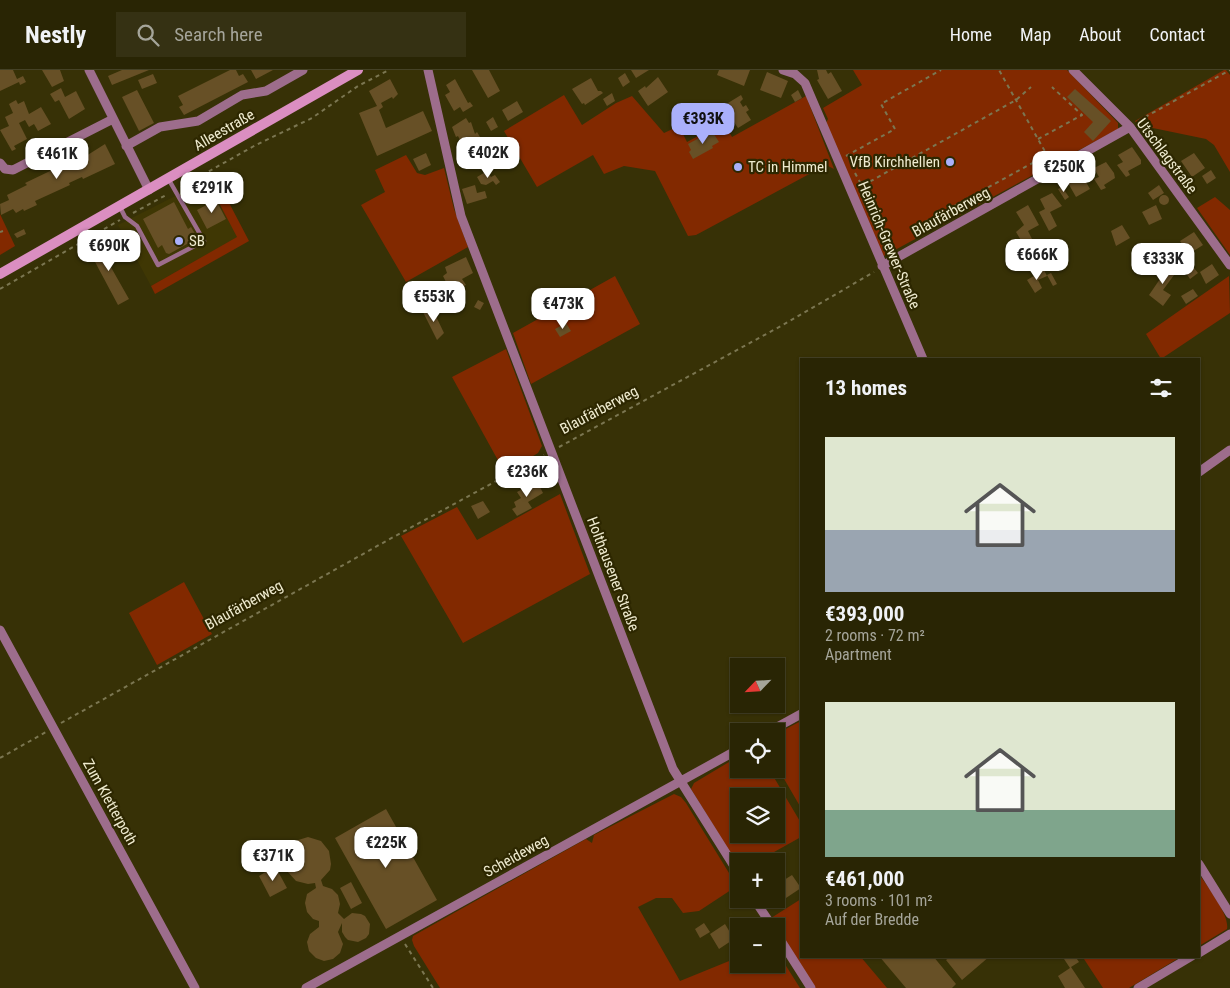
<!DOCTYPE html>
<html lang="en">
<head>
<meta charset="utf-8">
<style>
	:root { --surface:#292504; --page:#353113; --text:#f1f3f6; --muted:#a5a59a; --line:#454226; --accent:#aab0fb }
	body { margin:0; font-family:"Roboto Condensed",sans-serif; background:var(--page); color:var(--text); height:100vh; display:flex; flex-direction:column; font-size:19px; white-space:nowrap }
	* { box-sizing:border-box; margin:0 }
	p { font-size:16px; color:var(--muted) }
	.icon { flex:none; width:28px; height:28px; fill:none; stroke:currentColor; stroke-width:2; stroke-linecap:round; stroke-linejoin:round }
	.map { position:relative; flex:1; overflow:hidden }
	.panel { position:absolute; left:800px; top:288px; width:400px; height:600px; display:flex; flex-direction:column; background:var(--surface); border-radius:0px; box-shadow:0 1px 4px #0004,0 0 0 1px var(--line) }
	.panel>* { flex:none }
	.needle { width:32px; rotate:245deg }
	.tools { position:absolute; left:730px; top:588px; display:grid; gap:10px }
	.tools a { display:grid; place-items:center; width:55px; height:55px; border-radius:0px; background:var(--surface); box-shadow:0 1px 4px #0004,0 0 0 1px var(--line); font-size:25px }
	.price { position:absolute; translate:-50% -42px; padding:0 11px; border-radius:10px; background:#fff; color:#222; font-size:16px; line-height:32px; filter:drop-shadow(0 1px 2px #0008) }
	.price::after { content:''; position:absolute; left:50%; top:30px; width:15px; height:11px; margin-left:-8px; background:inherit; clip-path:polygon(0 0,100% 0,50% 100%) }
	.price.current { background:var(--accent); color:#111 }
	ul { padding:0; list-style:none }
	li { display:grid; align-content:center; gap:10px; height:265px; padding:0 25px }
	li span { display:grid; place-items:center; height:155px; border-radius:0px; color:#555 }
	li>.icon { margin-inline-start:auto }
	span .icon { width:90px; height:90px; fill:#fffc; stroke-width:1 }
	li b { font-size:21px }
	h2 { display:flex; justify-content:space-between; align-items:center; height:60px; padding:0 25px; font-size:21px }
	header { display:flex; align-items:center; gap:30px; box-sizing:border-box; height:70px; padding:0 25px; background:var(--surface); border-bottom:1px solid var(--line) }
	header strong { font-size:24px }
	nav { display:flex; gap:28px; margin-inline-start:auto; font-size:18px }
	.search { width:350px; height:45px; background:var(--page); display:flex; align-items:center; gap:12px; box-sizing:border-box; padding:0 18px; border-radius:0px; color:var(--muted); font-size:19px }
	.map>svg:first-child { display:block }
</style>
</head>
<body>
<header>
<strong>Nestly</strong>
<div class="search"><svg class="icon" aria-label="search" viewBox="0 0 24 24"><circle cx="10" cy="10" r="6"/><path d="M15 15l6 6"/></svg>Search here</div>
<nav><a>Home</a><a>Map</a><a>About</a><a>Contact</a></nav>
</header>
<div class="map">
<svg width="1230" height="918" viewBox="0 0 1230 918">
	<rect width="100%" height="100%" fill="#373106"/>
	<!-- built -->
	<path fill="#3f3704" d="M207,110L238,167L151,216L118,155Z"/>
	<!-- green -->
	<path fill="#822900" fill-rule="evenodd" d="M853,0H1067L1118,53V59L882,187L826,53L828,49L823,38L862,15Z
		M1224,0H1226L1230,5V102L1214,75L1206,69L1148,57L1145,58L1144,63L1135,51Z
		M564,25L582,55L616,33L632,26L664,63L679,56L687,72L724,52L732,67L806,26L834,99L826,95L696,165L688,166L655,101L624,96L604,104L593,85L537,117L504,61Z
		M406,85L417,103L425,105L444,98L454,139L468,177L406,212L361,135L385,122L375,100Z
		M215,106L249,171L155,224L151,216L237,167L207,110Z
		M1215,127L1230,140V185L1197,138Z
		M0,144L15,176L0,185Z
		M615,206L640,254L531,314L513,263Z
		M1229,206L1230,243L1161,289L1146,264Z
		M506,279L542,376L538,383L505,403L452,307Z
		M560,424L590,504L463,573L401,466L457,437L477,470Z
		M184,512L212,564L157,595L129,543Z
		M801,651V738L776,695V664Z
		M739,686V699H769L801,753V767L758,791H739V797L691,719L694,713ZM739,726H776V764H739Z
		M674,724L681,727L686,733L737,816L699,841L683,843L672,828H656L638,837L680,911L739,887V894H776V880L800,918H440L414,876L412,870L413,866L586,769L592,773L594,765Z
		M1199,804C1207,816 1230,845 1227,859L1199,876Z
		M801,829V886H860L887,918H815L771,848Z
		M1082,886H1182L1129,918H1103Z"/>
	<!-- building -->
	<path fill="#675026" d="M0,0H13L17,9L23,6L26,12L20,15L19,12L0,21Z
		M42,0H60L64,11L52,17Z
		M122,0H149L112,15L108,6Z
		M230,0H236L239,6L243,4L248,12L184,45L179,37L183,35L178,26Z
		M251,0H273L256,9Z
		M472,0H489L500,21L488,28Z
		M631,0H649L636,8Z
		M719,0H750L744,16L717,5Z
		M817,0H826L828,4L831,2L842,21L828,29L817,10L819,9Z
		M767,2L788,11L781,28L760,20Z
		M625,3L630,12L623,17L618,8Z
		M153,4L157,13L142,19L138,10Z
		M658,7L668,22L648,36L638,21L645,16L646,18Z
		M591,8L598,21H601L603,23L585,35L584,33L582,34L572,19Z
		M390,9L398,24L393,29L392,27L381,33L383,37L379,40L386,58L423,41L432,61L377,86L359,43L377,36L369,21Z
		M455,9L468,33L470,32L473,36L463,42L460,37L454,41L445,25L450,22L446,15Z
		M61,18L65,27L76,21L85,39L69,49L59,30L55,32L50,24Z
		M1075,19L1111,51L1093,71L1084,62L1093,52L1067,27Z
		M137,20L154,53L139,61L122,27Z
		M798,20L802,28L795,32L791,25Z
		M612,23L615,31L607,36L603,29Z
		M741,25L743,29L740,32L743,37L746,35L749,40L746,42L751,50L738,58L726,40L731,37L728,33Z
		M16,30L18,34L24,31L29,44L41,37L51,54L38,61L34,54L29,57L25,50L19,53L27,69L14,76L16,79L12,81L0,60L9,56L5,47L13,43L9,34Z
		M517,31L523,42L508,51L502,40Z
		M493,47L498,57L491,61L486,52Z
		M466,48L469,53L471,52L475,64L477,62L480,67L472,72L469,67L461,72L458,66L456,67L452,57Z
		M712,61L719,72L712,76L713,78L693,89L689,82L691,80L688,74Z
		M105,74L115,94L83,109L82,107L69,113L70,115L35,131L37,135L24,141L23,139L16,143L13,139L1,145L0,134L9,130L7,125L27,115L25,113L73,90L75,93Z
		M1132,77L1141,90V94L1128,101L1130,105L1126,107L1117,95L1123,92L1118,85Z
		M426,83L431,95L419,101L413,89Z
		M1194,83L1205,98L1192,107L1181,91Z
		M1106,92L1114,103L1115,108L1104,115L1106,118L1101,120L1094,109L1099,107L1094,98Z
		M1211,100L1216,108L1207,114L1202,106Z
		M487,101L491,107L495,105L500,112L496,115L493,111L486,115L481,114L477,107Z
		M1082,105L1090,119L1076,127L1068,113Z
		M475,115L477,123L485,121L487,128L467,134L462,119Z
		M1159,115L1164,123L1153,130L1148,123Z
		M1062,117L1069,127L1065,130L1058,119Z
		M1052,123L1062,136L1050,142L1057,156L1049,161L1039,142L1045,139L1040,129Z
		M1159 130a5 5 0 1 1 10 0a5 5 0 1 1-10 0Z
		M216,130L226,149L207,159L197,140Z
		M174,132L188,159L191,157L197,167L196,169L169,184L166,183L162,175L158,178L143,149Z
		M1028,135L1039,155L1028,161L1036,177L1032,179L1029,174L1025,177L1016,162L1024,155L1016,142Z
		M1156,135L1162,149L1149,155L1142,142Z
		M1122,155L1130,168L1116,176L1111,161Z
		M24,159L26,164L17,168L14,164Z
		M1194,162L1203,175L1189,184L1180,171Z
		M121,164L125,172L120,175L116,167Z
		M106,169L112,181L104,185L129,229L118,235L94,190L98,188L92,177Z
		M466,187L473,203L462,209L466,215L451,222L443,206L447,203L445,197Z
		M1166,194L1177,201L1163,220L1171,225L1163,236L1149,225L1160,209L1157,207Z
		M1212,194L1219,205L1206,214L1200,202Z
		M1194,198L1198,203L1190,209L1186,203Z
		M1044,200L1047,206L1038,210L1042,218L1035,223L1027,210Z
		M1051,203L1057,214L1053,216L1047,205Z
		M427,212V220L416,221L415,213Z
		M1193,219L1198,226L1186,234L1181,226Z
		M478,230L484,233L480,240L474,237Z
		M432,238L444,263L437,270L423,242Z
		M566,253L571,261L560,267L555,259Z
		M537,411L543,423L528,432L532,438L517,446L512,439L516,437L514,432L521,428L517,422Z
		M483,431L490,442L478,449L471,436Z
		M386,739L437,830L386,859L335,768Z
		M308,767L321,771L329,781L331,794L330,800L321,810L323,816L332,819L338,825L340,834L338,843L344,849L352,843L361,844L365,846L370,854L369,864L366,868L358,872L348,870L345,867L342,862V853L338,862L343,874L340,883L333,889L324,891L316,888L309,881L307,872L310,864L319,857V851L313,849L307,842L305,833L307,824L316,818L315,813L308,814L296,811L287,801L285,794L287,781L290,776L295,771Z
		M275,796L287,818L270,827L259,806Z
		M792,805L801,818L777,834L773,829H776V815Z
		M351,812L362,833L351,839L340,818Z
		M739,850L742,856H739V862L736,864L731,855Z
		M704,853L710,862L700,868L695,859Z
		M725,854L734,869L719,879L710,864Z
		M879,886H933L956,914L952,918H906Z
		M951,886H990L962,910L946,890Z
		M1069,886H1075L1079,892L1071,897L1085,918H1065L1058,906L1070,898L1064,889Z"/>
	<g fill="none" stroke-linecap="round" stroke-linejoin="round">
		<!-- path -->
		<path stroke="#7b7651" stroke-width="2" stroke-dasharray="4 4" stroke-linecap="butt" d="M1138,51L1230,0
			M1038,69L1082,45L1052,17
			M846,86L895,59L881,34L941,0
			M855,103L862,116L1016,30L1031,17
			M181,117L254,76L312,48L358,16L389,0
			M133,143L168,124
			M918,156L1047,85L999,0
			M0,162L3,161
			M0,219L120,150
			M559,377L781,256L874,202
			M61,653L388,470L544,385
			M0,688L46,662
			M405,874L433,918"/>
		<!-- lane -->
		<path stroke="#9d6d8c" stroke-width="4.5" d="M120,137L125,147L137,156L158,195L204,171L169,110"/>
		<!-- street -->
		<path stroke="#9d6d8c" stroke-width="9" d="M89,0L149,120
			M428,0L461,146L673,699L739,804
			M783,0L795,4L805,13L923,289
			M1073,0L1130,57L1230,195
			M126,76L160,57L198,51L242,25L266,21L303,0
			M0,93L5,99L13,100L113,49
			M882,196L1130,57
			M1199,402L1230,380
			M0,560L195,918
			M770,661L801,644
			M1199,794L1230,844
			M754,829L772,856
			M776,863L811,918
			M1199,883L1230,864
			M306,918L739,679
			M1138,918L1192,886"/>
		<!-- secondary -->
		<path stroke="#db8ec1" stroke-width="10" d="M0,204L358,0"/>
	</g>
	<!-- markers -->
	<g fill="#aab0fb" stroke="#2d2700" stroke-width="2">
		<circle cx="950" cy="92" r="5"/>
		<circle cx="738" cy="97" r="5"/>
		<circle cx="179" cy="171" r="5"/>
	</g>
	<g text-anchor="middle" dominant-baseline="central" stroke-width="4.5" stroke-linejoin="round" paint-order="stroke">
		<!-- street labels -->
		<g font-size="15" fill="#efebcf" stroke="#2d2700">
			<text transform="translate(224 60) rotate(-30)">Alleestraße</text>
			<text transform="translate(1167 86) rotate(53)">Utschlagstraße</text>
			<text transform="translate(951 142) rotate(-29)">Blaufärberweg</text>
			<text transform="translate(889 175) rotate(67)">Heinrich-Grewer-Straße</text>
			<text transform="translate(599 340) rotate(-28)">Blaufärberweg</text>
			<text transform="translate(613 504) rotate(69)">Holthausener Straße</text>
			<text transform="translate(244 535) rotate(-29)">Blaufärberweg</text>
			<text transform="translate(110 732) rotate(61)">Zum Kletterpoth</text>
			<text transform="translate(516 786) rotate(-29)">Scheideweg</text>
		</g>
		<!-- poi labels -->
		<g font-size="15" fill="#efebcf" stroke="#2d2700" text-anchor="start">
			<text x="940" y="92" text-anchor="end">VfB Kirchhellen</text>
			<text x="748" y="97">TC in Himmel</text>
			<text x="189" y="171">SB</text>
		</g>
	</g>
</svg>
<div class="tools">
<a><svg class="needle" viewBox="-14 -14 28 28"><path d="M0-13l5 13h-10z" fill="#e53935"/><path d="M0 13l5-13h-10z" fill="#a5a59a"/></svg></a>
<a><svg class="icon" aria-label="locate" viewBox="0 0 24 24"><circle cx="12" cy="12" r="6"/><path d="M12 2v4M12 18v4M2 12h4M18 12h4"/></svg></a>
<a><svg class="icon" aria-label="layers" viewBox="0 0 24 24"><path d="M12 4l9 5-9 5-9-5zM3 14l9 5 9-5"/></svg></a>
<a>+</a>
<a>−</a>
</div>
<b class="price current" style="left:703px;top:75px">€393K</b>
<b class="price" style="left:488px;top:109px">€402K</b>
<b class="price" style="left:57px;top:110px">€461K</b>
<b class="price" style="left:1064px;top:123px">€250K</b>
<b class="price" style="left:212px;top:144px">€291K</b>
<b class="price" style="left:109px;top:202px">€690K</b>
<b class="price" style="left:1037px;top:211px">€666K</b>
<b class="price" style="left:1163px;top:215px">€333K</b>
<b class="price" style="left:434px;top:253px">€553K</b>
<b class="price" style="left:563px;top:260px">€473K</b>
<b class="price" style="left:527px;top:428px">€236K</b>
<b class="price" style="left:386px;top:799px">€225K</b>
<b class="price" style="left:273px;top:812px">€371K</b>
<section class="panel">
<h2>13 homes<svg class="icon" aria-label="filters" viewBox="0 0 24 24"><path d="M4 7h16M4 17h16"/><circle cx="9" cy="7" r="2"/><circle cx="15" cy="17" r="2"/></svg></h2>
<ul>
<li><span style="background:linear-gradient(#dfe7d0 60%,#9aa5b1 0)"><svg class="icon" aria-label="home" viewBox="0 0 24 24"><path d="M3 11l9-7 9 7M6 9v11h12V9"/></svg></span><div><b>€393,000</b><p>2 rooms · 72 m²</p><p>Apartment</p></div></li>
<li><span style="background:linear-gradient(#dfe7d0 70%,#7fa58c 0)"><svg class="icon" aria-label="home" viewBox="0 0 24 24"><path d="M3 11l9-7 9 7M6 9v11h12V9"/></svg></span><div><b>€461,000</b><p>3 rooms · 101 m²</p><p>Auf der Bredde</p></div></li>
</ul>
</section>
</div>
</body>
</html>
